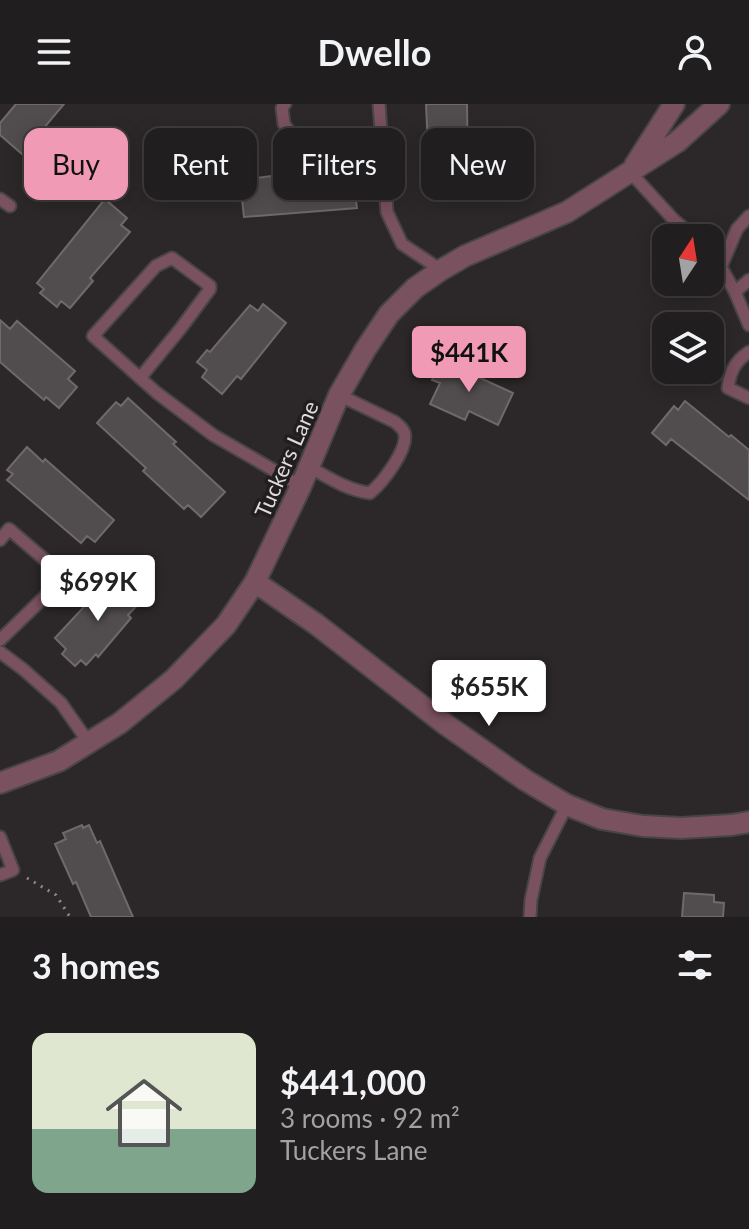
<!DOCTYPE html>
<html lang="en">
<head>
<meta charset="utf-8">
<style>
	:root { --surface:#211e1f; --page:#292728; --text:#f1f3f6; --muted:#a2a2a4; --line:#3e3c3d; --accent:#f09ab6 }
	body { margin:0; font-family:Lato,sans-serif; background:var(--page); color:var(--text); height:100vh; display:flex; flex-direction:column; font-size:30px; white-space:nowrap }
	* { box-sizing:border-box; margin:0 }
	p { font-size:26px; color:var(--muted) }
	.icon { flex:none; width:44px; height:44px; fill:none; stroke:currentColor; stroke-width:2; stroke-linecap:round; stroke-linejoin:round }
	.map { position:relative; height:813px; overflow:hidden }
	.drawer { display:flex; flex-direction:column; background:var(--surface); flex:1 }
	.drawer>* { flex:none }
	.top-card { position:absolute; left:24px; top:24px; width:702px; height:72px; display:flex; gap:16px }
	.needle { width:52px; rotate:12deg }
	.tools { position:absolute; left:652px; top:120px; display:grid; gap:16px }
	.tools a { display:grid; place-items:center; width:72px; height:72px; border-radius:16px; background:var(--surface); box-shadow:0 4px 20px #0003,0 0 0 2px var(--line); font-size:40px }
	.price { position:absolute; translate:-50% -68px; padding:0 18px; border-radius:8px; background:#fff; color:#222; font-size:26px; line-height:52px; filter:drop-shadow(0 2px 4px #0008) }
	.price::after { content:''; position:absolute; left:50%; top:48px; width:24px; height:18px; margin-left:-12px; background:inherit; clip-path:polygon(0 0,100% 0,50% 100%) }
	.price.on { background:var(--accent); color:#111 }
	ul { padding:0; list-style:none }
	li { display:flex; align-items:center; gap:24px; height:200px; padding:0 32px }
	li span { display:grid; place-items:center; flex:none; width:224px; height:160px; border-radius:16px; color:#555 }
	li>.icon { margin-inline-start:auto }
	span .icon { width:96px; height:96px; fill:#fffc; stroke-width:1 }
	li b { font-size:34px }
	h2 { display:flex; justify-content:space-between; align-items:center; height:96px; padding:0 32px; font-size:34px }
	.pill { padding:0 28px; border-radius:16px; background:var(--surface); box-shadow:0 4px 20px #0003,0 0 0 2px var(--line); font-size:28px; line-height:72px }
	.pill.on { background:var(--accent); color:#111 }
	header { display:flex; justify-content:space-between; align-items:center; height:104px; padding:0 32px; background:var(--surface); font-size:36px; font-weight:700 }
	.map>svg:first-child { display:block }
</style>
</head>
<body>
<header><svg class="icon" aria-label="menu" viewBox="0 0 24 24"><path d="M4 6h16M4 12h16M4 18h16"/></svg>Dwello<svg class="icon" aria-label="person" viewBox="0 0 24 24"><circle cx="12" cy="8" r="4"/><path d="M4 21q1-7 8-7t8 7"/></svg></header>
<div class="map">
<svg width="749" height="813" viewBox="0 0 749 813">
	<rect width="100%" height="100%" fill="#2c2829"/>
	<!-- building -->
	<path fill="#514c4d" stroke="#6f696b" stroke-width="2" d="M16,0H64L22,50L0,31V19Z
		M426,0H467L468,72L434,74V64H429Z
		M343,63L344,76L353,75L357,104L244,113L241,86L249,85L248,75Z
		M105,95L127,114L121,121L130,128L90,174L93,177L70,204L61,197L57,203L40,189L44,185L37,179Z
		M263,200L286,219L241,275L237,272L222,290L202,273L207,266L197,258L207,246L210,248L250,201L258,207Z
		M0,216L10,225L17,217L75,267L68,275L77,283L59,304L46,293L44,296L0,258Z
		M441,256L513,289L498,321L469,307L465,316L430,300L440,279L432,276Z
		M128,294L176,338L173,340L225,388L201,413L188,401L184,405L143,367L146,364L97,319L116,298L121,302Z
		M685,297L729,333L731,331L749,346V396L671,335L666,341L652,329L674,302L678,306Z
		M27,343L43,358L45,355L114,416L95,438L87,432L81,439L7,376L13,370L7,366Z
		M122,476L143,495L128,511L131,514L98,553L96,550L86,561L81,556L75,562L62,550L66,545L55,534L108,477L115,484Z
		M82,721L83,724L89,721L97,739L100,737L133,813H91L76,778L73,780L55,740L66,735L63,729Z
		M684,789L714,791V798L724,799L723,813H682Z"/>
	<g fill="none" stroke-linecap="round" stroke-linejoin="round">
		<!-- lane casing -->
		<g stroke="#494546" stroke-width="15">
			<path id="lane" d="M285,0L282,4L284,20L293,33L381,32
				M379,0L387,108L402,140L441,166
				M630,68L674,116L695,134
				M0,95L10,102
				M749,112L737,125L721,163L735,188L749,221
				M710,149L721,163
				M735,188L749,176
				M749,248C735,257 730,268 728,284L749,294
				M140,274L181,224L210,185V182L172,154L156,162L93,232L157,289L213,331L301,382
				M309,363C329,374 347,386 370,389C382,379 410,344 404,328C402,323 399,322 395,318L339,291
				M0,436L9,425L65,473L0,536
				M0,548L24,566L61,599L89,639
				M0,733L13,766L0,771
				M530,813L531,796L540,754L567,701"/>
		</g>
		<!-- street casing -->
		<g stroke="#494546" stroke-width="24">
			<path id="street" d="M635,61L674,0
				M255,478L316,520L445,620L525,676L567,701L602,715L643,722L681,724L731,721L749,718
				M0,679L59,657L120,619L174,575L226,521L255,478L301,382L339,291L365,246L389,210L415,184L441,166L465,152L567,108L677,38L719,0"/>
		</g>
		<!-- path -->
		<path stroke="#8d898a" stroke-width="3" stroke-dasharray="2 6" stroke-linecap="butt" d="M27,774L56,791L70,813"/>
		<!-- lane -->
		<use href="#lane" stroke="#7a515e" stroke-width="11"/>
		<!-- street -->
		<use href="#street" stroke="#7a515e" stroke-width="20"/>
	</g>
	<g text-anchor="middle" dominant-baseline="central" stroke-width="7" stroke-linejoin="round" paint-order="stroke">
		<!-- street labels -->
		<g font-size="22" fill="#dfdbdc" stroke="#221e1f">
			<text transform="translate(286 355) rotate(-66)">Tuckers Lane</text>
		</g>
	</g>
</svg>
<div class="tools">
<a><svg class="needle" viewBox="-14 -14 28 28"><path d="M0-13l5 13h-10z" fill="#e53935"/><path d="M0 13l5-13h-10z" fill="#a2a2a4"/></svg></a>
<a><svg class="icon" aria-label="layers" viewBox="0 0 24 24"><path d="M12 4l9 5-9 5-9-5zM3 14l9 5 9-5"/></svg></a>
</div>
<b class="price on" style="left:469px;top:290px">$441K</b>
<b class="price" style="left:98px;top:519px">$699K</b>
<b class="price" style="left:489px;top:624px">$655K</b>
<div class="top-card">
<a class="pill on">Buy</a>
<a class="pill">Rent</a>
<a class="pill">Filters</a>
<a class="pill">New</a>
</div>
</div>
<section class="drawer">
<h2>3 homes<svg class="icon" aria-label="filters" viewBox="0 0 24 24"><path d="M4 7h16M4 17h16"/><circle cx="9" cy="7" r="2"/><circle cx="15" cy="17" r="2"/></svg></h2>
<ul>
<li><span style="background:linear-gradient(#dfe7d0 60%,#7fa58c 0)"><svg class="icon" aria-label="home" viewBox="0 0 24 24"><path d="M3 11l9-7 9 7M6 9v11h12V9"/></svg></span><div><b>$441,000</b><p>3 rooms · 92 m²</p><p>Tuckers Lane</p></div></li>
</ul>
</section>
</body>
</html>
